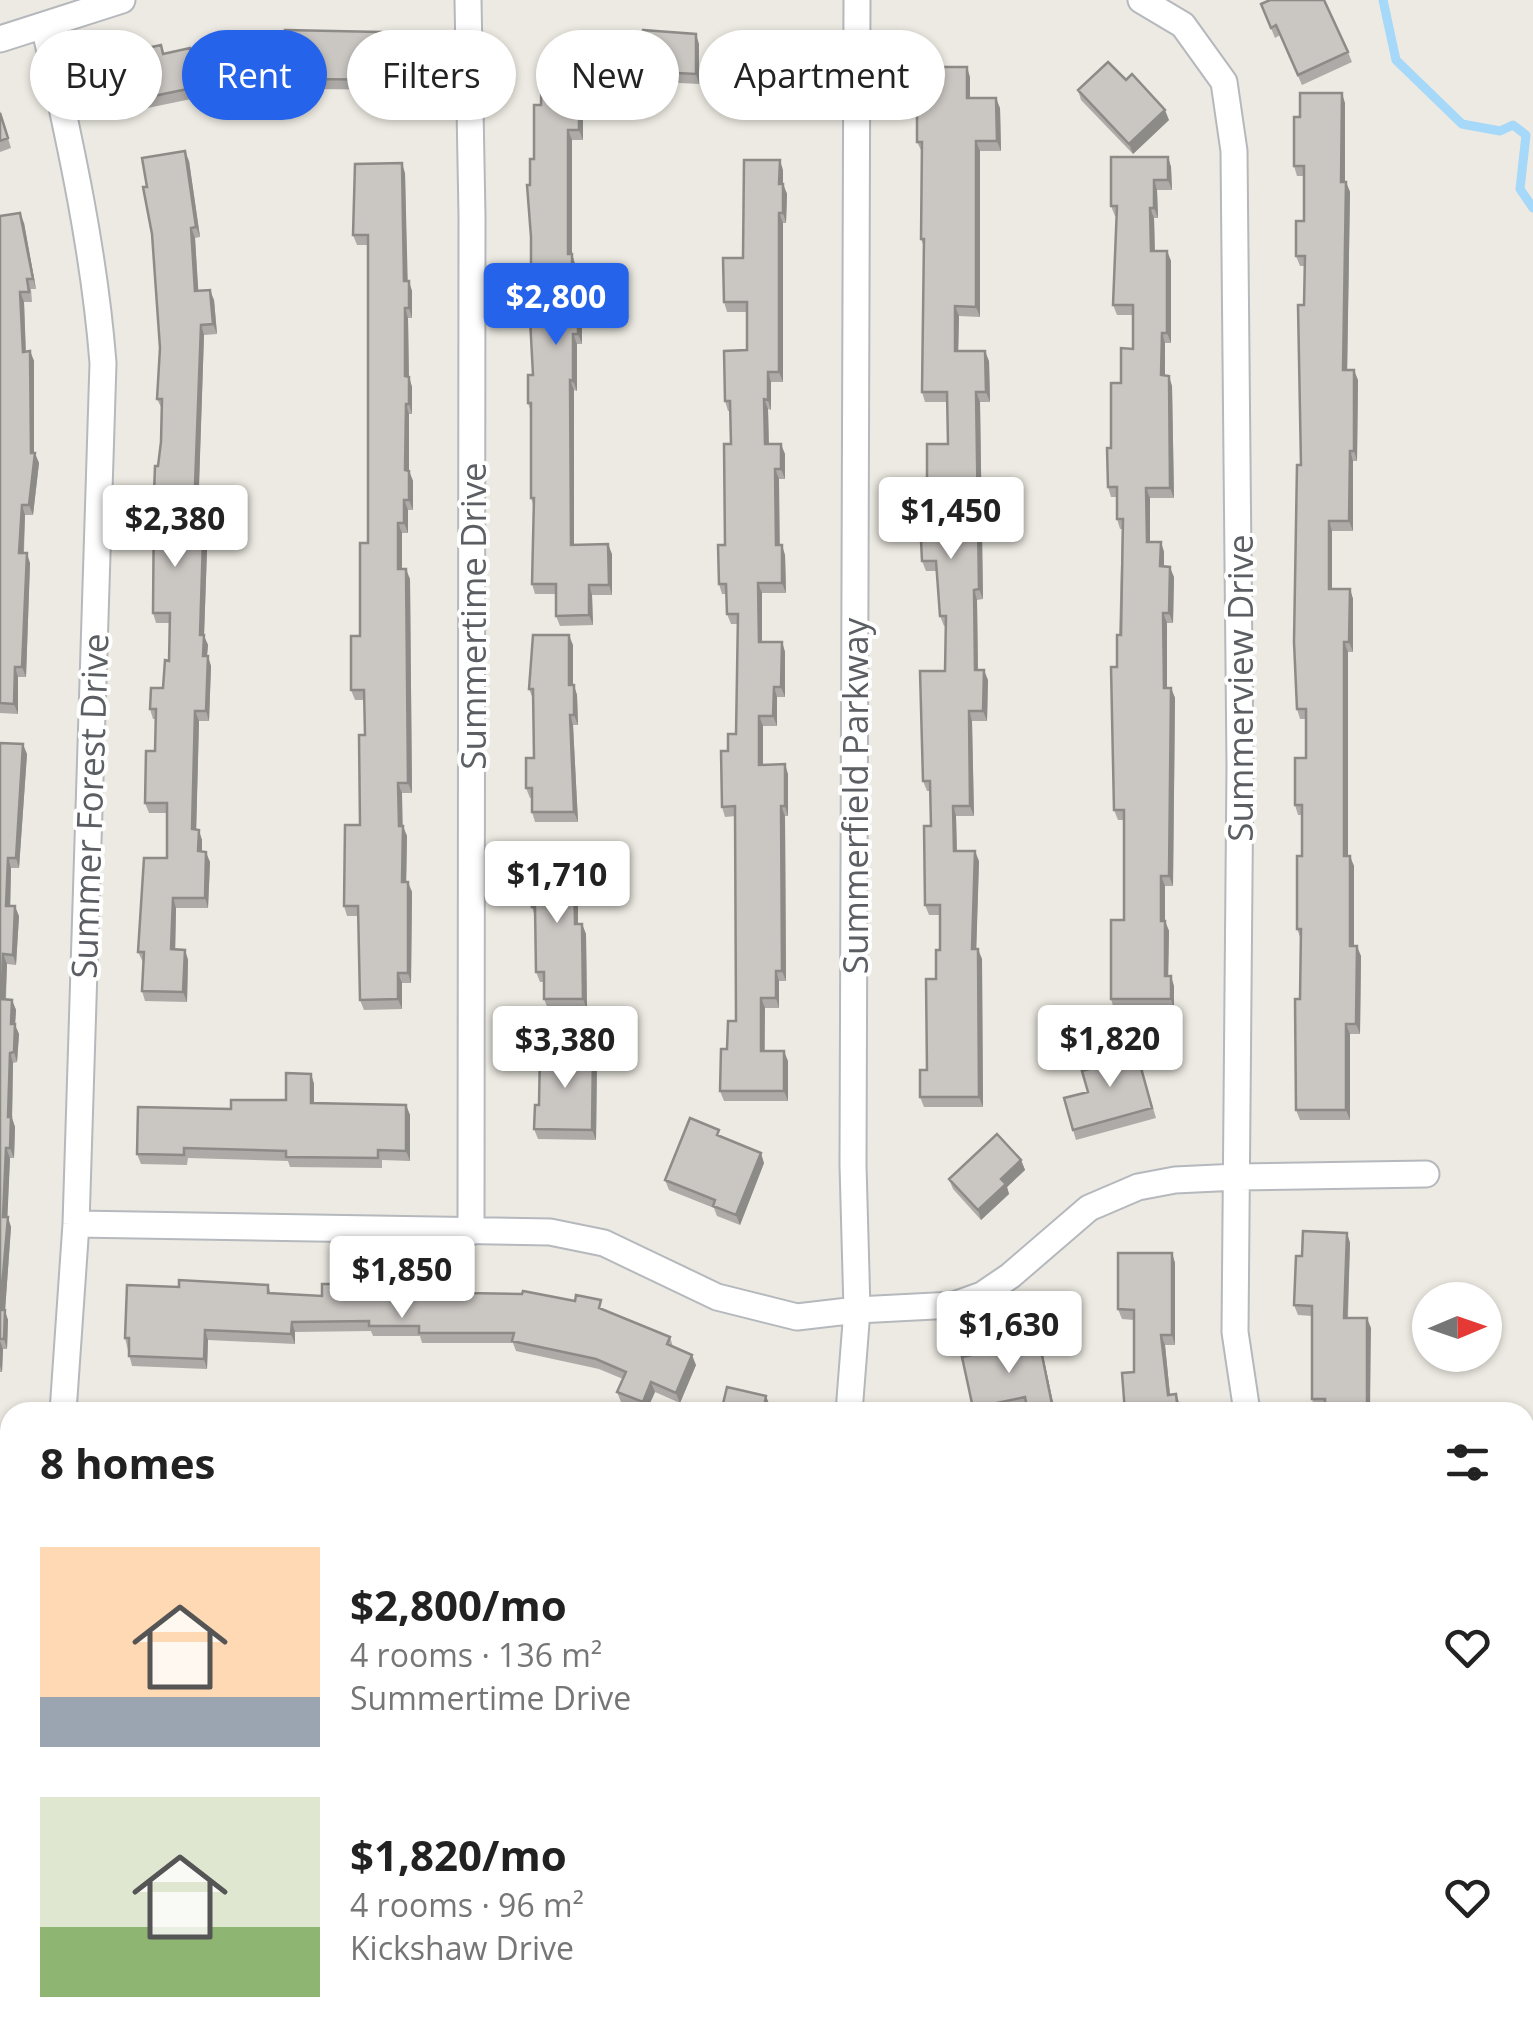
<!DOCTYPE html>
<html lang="en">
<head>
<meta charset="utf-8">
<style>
	:root { --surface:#fff; --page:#f6f6f6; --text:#222; --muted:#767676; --accent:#2563eb }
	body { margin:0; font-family:"Open Sans",sans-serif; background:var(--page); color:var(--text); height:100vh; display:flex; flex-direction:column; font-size:38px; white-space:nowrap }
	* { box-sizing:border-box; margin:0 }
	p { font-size:32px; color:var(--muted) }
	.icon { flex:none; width:55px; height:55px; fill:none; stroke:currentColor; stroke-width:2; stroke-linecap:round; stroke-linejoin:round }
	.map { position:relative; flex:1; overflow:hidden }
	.drawer { position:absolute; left:0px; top:1402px; width:1535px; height:642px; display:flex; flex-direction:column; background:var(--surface); border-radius:30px 30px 0 0; box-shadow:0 2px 8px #0004 }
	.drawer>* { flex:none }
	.guide { position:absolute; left:30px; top:30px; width:1000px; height:90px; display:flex; gap:20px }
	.needle { width:65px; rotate:88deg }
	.fabs { position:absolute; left:1412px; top:1282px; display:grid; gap:20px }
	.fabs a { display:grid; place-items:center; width:90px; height:90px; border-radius:50%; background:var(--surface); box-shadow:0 2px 8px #0004; font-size:50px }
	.price { position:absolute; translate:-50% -85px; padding:0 22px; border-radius:10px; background:#fff; color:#222; font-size:32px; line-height:65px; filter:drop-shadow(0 2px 5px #0008) }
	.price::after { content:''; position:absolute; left:50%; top:60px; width:30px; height:22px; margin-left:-15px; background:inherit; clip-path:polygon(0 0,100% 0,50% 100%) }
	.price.selected { background:var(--accent); color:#fff }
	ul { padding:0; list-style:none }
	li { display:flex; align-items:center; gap:30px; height:250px; padding:0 40px }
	li span { display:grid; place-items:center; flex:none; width:280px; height:200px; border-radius:0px; color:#555 }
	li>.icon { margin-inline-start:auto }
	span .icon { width:120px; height:120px; fill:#fffc; stroke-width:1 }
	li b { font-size:42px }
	h2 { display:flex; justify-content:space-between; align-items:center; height:120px; padding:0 40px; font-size:42px }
	.tag { padding:0 35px; border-radius:45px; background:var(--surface); box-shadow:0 2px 8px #0004; font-size:35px; line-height:90px }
	.tag.selected { background:var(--accent); color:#fff }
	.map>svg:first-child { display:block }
</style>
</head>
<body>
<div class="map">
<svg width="1533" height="2044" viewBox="0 0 1533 2044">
	<rect width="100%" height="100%" fill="#eceae2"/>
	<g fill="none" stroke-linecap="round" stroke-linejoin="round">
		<!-- stream -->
		<path stroke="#a5d8f9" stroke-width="9" d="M1383,0L1396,60L1462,124L1500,131L1513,125L1526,135L1520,189L1533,208"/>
		<!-- street casing -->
		<g stroke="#b5b8bc" stroke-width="29">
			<path id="street" d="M468,0L472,216L471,1232
				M1141,0L1183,25L1224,82L1234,151L1240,766L1235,1332L1247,1412
				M44,25C69,138 94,248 103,363L76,1224L63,1412
				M0,39L122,0
				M76,1224L550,1232L604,1243L717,1297L797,1317L857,1310L954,1305L982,1295L1010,1276L1089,1208L1138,1187L1175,1180L1238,1177L1426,1174
				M849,1412L857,1310L853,1165L857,0
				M1525,1768L1533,1765
				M1484,2035V2044
				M576,2044L581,2035"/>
		</g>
		<!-- street -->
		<use href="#street" stroke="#fff" stroke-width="25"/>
	</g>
	<!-- wall -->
	<path fill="#aeaaa7" d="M1261,4L1348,52L1352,62L1302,85L1280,35L1275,38Z
		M381,32L384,39L410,49V90L312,89V100L233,99L229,89L285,38Z
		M699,44V84L622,80L618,70Z
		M781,44V75L785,85V114H754L750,104L751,87H741L737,77Z
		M161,45L164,53L190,48L193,58L201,97L128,112L125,102Z
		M583,67V140H572V254L575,264V283L583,282L586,292L587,324L582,323V344H577V391L574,390V545L612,554V595H592L593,625L560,626L556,616V594H535L532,584L534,507L531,498V412L528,403L533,375L530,185L541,105Z
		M970,77V98L1000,108L1001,151H980V317L959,316L958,351L989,361L990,402H980L983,599L977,600L978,670L988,680L987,721H972L974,816H956L957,851L979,861L976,949L982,959L983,1107H924L920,1097L927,1070L940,950V915H929L925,905L931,826L930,791H927L923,781L945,671V626H944L940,616L936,571H926L922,561L948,444V402H925L922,392L924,247L921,239L922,152L917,142L927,90Z
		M1126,80L1169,120L1133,154L1081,100L1078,90Z
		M1345,103V182H1346L1350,192L1347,370L1358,380L1357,461H1353V531H1332V589H1350L1353,599V652H1348V856L1354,866V946L1361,956L1360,1034H1350V1120H1300L1296,1110L1301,939L1297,929L1302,856V815H1298L1295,805L1306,758V719H1300L1297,709L1305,266H1300L1296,256L1304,221V176H1297L1294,166L1300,117Z
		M0,111L11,148L0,152Z
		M1168,157L1171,167L1172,190H1157L1158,218H1154L1155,251H1167L1171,261V343H1165V375L1172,386L1174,498H1150V542H1161L1164,552V567L1174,577L1173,623H1167V688H1171L1175,698L1173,886H1165V921L1169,931L1168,976L1174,986V1009H1114L1111,999L1124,920V820H1118L1114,810L1122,529H1120L1117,519V497H1111L1108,487L1111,448L1121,383L1133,349V315H1117L1113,305L1117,216H1115L1111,206Z
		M189,161L200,237L195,238L198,291L214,300L217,334L204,335L197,540L207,550L204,636L208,645L207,656L211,666L209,721H199L196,829L202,840V852L210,862L208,908H176L175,949L185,950L188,960L187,1002L145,1001L142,991L143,962L138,952L167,858V813H149L145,803L155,751L156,719H153L150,709L163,688L169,661L170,623H156L153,613L162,409L157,399L160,348L152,234L147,187Z
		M783,170V184L787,194L786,223H783V382H771V410L768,409L769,444L785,454V479H779V545L785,555L786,593H762V642H782L785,652V697H777V726H763V765L788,774V816H785L786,981H779V1008H765V1051L788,1061V1101H724L720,1091L727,1049L736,1021V816L725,817L722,807L728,751L736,734L738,624H731L727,614V594H722L719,584L725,545L731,444L730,411H728L725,401L747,350V312H727L724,302Z
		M405,173L407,281L412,291V318H408L409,377L412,387V414H409V471L413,481V510H408V533H402V569L410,579L412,793H402V826L407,836L406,882L412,892L411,983H402V1009L364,1010L360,1000L359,916H347L344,906L360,825L365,735V700H355L351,690L360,636L368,543V245H357L353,235Z
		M0,216L24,223L36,289H31L32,302H24L26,352L30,351L34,361V453L39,463L33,515H25L24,553L30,563L26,677H18V714L0,713Z
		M573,645V685L577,695L578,725H573L578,822H535L532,812V798H530L526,788L534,758L533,699L529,689Z
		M0,743L27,754L19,868H11L10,906L19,916L16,965L7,964L6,1000H12L16,1010L15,1025L19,1034L17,1062L13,1063L12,1118L15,1127L14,1158H10L7,1217L11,1227L5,1311L8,1320L7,1349H3L2,1372H0Z
		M573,861V875L578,884V924H582L586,934L587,1009H548L544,999V982H540L536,972L535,917L532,907V889L529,880Z
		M1135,1046L1156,1118L1076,1140L1073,1130L1096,1067Z
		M593,1051L597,1061L596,1140L538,1139L534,1129L539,1105Z
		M311,1074L314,1084V1103L406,1105L410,1115V1161L382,1160V1168L290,1167L288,1161L188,1158L187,1165L141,1164L137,1154L231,1109L286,1100Z
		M722,1137L764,1163L740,1225L717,1216L714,1208L669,1190L665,1180Z
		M1021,1160L1025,1170L1007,1187L1009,1194L981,1220L953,1189L949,1179Z
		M1347,1233L1350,1243L1348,1318L1371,1328L1325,1409H1315L1312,1399V1316L1298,1315L1294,1305L1302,1256Z
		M1172,1253L1175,1263V1345H1165L1170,1395L1176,1394L1180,1404L1134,1372V1320L1122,1319L1118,1309Z
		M268,1285L271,1294L322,1296L403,1285H465L468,1293L604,1310L670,1337L673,1347L696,1365L680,1403L655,1392L646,1412L621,1402L617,1392L623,1379L599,1369L516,1351L513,1343H422L420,1336H373L371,1331L295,1332V1344L208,1340L207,1369L132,1366L125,1338L179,1287Z
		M1038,1336L1041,1346L1055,1412H1028L1027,1407L1001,1412H975L973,1408L1015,1345Z
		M0,1522L10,1561V1642L0,1628Z
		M777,2035H864L863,2044H779Z
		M900,2035H968L944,2044H934L932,2038L915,2044H904Z"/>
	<!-- shaded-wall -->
	<path fill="#8d8b88" d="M696,34L699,44V84L696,74Z
		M777,34L781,44L780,85L777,75Z
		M407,39L410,49V90L406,80Z
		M190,48L193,58L201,97L197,87Z
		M579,57L583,67V140L579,130Z
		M967,67L970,77V108L967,98Z
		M781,75L785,85V114L782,104Z
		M308,79L312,89V100L308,90Z
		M1342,93L1345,103V192L1341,182Z
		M996,98L1000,108L1001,151L997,141Z
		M1165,110L1169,120L1133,154L1129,144Z
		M568,130L572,140V254L575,264V293L572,283L568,254Z
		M976,141L980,151V317L976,307Z
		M185,151L189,161L200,237L196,227Z
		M1168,157L1171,167L1172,190L1168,180Z
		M780,160L783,170V184L787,194L786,223L783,213L779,184Z
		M402,163L405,173L408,291L404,281Z
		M1154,180L1157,190L1158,218L1154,208Z
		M1346,182L1350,192L1347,380L1343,370Z
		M1150,208L1154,218L1155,261L1151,251Z
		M20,213L24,223L36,289L33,279Z
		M779,213L783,223V382L779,372Z
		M191,228L195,238L199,301L195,291Z
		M1167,251L1171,261V343L1167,333Z
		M409,281L412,291V318L409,308Z
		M583,282L586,292L587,324L583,314Z
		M210,290L214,300L217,334L213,324Z
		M20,292L24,302L26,362L23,352Z
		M955,306L959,316L958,361L955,351Z
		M405,308L408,318L409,386L405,376Z
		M578,313L582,323V344L578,334Z
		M201,325L204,335L197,549L193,539Z
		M1162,333L1165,343V385L1161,375Z
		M573,334L577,344V391L573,381Z
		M30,351L34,361V458L35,453L39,463L33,515L29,505Z
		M985,351L989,361L990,402L986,392Z
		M1354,370L1358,380L1357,461L1354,451Z
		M768,372L771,382V410L768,400Z
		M1169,376L1172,386L1174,498L1170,488Z
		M409,377L412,387V414L409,404Z
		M570,380L574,390V555L571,545Z
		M976,392L980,402L983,599L979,589Z
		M764,399L768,409L769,454L765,444Z
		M406,404L409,414V480L405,470Z
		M781,444L785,454V479L781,469Z
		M1350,451L1353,461V531L1349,521Z
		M775,469L779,479L780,555L776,545Z
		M409,471L413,481V510L409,500Z
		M1146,488L1150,498V552L1147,542Z
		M404,500L408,510V533L404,523Z
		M22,505L25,515L23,563L19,553Z
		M1329,521L1332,531V599L1329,589Z
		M398,523L402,533V579L398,569Z
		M203,540L207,550L204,636L208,645L206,666L203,656L200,635Z
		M1161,542L1164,552V576L1160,566Z
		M608,544L612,554V595L609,585Z
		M782,545L785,555L786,593L782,583Z
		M27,553L30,563L26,677L22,667Z
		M1170,567L1174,577L1173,623L1169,613Z
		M406,569L410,579L412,793L408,783Z
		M758,583L762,593V652L759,642Z
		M589,585L592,595L593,625L589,615Z
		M1350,589L1353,599V652L1349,642Z
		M974,590L977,600L978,680L975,670Z
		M1163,613L1167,623V698L1164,688Z
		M569,635L573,645V695L569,685Z
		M782,642L785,652V697L781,687Z
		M1344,642L1348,652V866L1344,856Z
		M208,656L211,666L209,721L206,711Z
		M15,667L18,677V714L14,704Z
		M984,670L988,680L987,721L983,711Z
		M574,685L577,695L578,725L574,715Z
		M774,687L777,697V726L773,716Z
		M1171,688L1175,698L1173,886L1169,876Z
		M195,711L199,721L196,839L192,829Z
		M969,711L972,721L974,816L970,806Z
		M570,715L573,725L578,822L574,812Z
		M759,716L763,726V775L759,765Z
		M23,744L27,754L19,868L16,858Z
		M785,764L788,774V816L785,806Z
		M398,783L402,793L403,836L399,826Z
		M781,806L785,816L786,981L782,971Z
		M953,806L956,816L957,861L954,851Z
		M403,826L407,836L406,892L402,882Z
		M199,830L202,840V861L198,851Z
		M570,851L573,861V885L570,875Z
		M975,851L979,861L976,959L972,949Z
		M206,852L210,862L208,908L205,898Z
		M1350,856L1354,866V956L1350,946Z
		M8,858L11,868L10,916L6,906Z
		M574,874L578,884V934L575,924Z
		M1161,876L1165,886V931L1161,921Z
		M408,882L412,892L411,983L408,973Z
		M173,898L176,908L175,959L171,949Z
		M15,906L19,916L16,965L13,955Z
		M1165,921L1169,931L1168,986L1165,976Z
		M582,924L586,934L587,1009L583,999Z
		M1357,946L1361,956L1360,1034L1356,1024Z
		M978,949L982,959L983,1107L979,1097Z
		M185,950L188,960L187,1002L183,992Z
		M3,954L7,964L5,1009L2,999Z
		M776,971L779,981V1008L776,998Z
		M398,973L402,983V1009L398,999Z
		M1171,976L1174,986V1009L1171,999Z
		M761,998L765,1008L764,1061L761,1051Z
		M12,1000L16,1010L15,1025L19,1034L17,1062L14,1052L11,1024Z
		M1346,1024L1350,1034V1120L1346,1110Z
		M593,1051L597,1061L596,1140L592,1130Z
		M784,1051L788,1061V1101L784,1091Z
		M10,1053L13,1063L12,1118L15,1127L14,1158L10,1148L8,1117Z
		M311,1074L314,1084V1113L311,1103Z
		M406,1105L410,1115V1161L406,1151Z
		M6,1148L10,1158L7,1227L3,1217Z
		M761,1153L764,1163L740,1225L736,1215Z
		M1021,1160L1025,1170L1007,1187L1009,1194L981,1220L978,1210L1001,1179Z
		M8,1217L11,1227L5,1311L8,1320L7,1349L4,1339L0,1310Z
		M1347,1233L1350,1243L1347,1328L1344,1318Z
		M1172,1253L1175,1263V1345L1172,1335Z
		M1367,1318L1371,1328L1370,1412H1367Z
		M292,1322L295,1332V1344L291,1334Z
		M205,1330L208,1340L207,1369L204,1359Z
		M1161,1335L1165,1345L1171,1405L1168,1395Z
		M1038,1336L1041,1346L1055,1412H1054Z
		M0,1341L3,1349L2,1372L0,1366Z
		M692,1355L696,1365L680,1403L676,1393Z
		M651,1382L655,1392L646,1412L643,1402Z
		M766,1396L770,1406L769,1412H763Z
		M859,2035H864L863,2044H858Z"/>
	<!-- building -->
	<path fill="#cac6c2" stroke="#8d8b88" stroke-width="2.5" d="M1270,0H1324L1348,52L1298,75L1276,25L1271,28L1261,4Z
		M285,30L381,32V39H407L406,80L308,79V90L229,89L230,37L285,38Z
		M643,30L696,34V74L618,70V33L643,34Z
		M737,34H777V75H781L782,104H750L751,77H737Z
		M161,45L163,54L190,48L197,87L125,102L115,55Z
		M542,57H579V130H568V254H572V283L583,282V314L578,313V334H573V381L570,380L571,545L608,544L609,585H589V615L556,616V584H532L534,498H531V403H528V375H533L528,281L531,282V237L527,185H530V159H534V105H541Z
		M1108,62L1126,80L1132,74L1165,110L1129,144L1078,90Z
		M927,67H967V98H996L997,141H976V307L955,306V351H985L986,392H976L979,589L974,590L975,670H984L983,711H969L970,806H953L954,851H975L972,949H978L979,1097H920V1070H927L926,979H936V950H940V905H925L924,826H931L930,781H923L920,671H945L946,616H940L936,561H922L921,540H927V444H948L947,392H922L924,239H921L922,142H917V90H927Z
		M1300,93H1342L1341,182H1346L1343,370H1354V451H1350L1349,521H1329V589H1350L1349,642H1344V856H1350V946H1357L1356,1024H1346V1110H1296L1295,999H1300L1301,929H1297V856H1302V805H1295V758H1306V709H1297L1294,642L1297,465H1301L1298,305H1304L1305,256H1296V221H1304V166H1294V117H1300Z
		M0,113L8,138L0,141Z
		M185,151L196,227L191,228L195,291L210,290L213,324L201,325L193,539L203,540L200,635H204L203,656H208L206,711H195L192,829L199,830L198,851L206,852L205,898H173L171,949L185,950L183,992L142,991L144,952H138L144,858H167V803H145L146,751H155L156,709H150L151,688H163L165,660L169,661L170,613H153L154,494L155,466H158L161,442L162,399H157L160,348L152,234L143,187H147L142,158Z
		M1111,157H1168V180H1154V208H1150L1151,251H1167V333H1162L1161,375L1169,376L1170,488H1146L1147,542H1161L1160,566L1170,567L1169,613H1163L1164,688H1171L1169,876H1161V921H1165V976H1171V999H1111V920H1124V810H1114L1111,667H1117V635H1121L1123,519H1117V487H1108L1107,448H1111V383H1121V348L1133,349V305H1113L1117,206H1111Z
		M744,160H780L779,184H783V213H779V372H768V400L764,399L765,444H781V469H775L776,545H782V583H758L759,642H782L781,687H774L773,716H759V765L785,764V806H781L782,971H776V998H761V1051H784V1091H720L721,1049H727L728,1021H736L735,806L722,807L721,751H728V734H736L738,614H727L726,584H719L718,545H725L724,444H731L730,401H725L724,351L747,350V302H724L723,258H743Z
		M402,163L404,281H409V308H405V376L409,377V404H406L405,470L409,471V500H404V523H398V569H406L408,783H398L399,826H403L402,882H408V973H398V999L360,1000L358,906H344L345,825H360L359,735H365L364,690H351V636H360V543H368V235H353L355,164Z
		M20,213L33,279H27L29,292H20L23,352L30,351L31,453H35L29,505H22L19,553H27L22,667H15L14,704L0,703V216Z
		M533,635H569V685H574V715H570L574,812H532V788H526V758H534L533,689H529Z
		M0,743L23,744L16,858H8L6,906H15L13,955L3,954L2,999L12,1000L11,1024H15L14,1052L10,1053L8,1117H11L10,1148H6L3,1217H8L0,1310H5L4,1339H0Z
		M570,851V875L574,874L575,924H582L583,999H544V972H536L535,907H532V880H529V853Z
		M1135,1046L1152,1108L1073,1130L1064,1098L1088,1092L1082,1071L1096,1067L1093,1057Z
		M540,1050L593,1051L592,1130L534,1129L535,1105H539Z
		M286,1073L311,1074V1103L406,1105V1151L378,1150V1158L286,1157V1151L184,1148V1155L137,1154L138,1107L231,1109V1100H286Z
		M690,1118L719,1130L717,1135L761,1153L736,1215L713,1206L715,1200L665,1180Z
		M997,1134L1021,1160L1001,1179L1006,1184L978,1210L949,1179Z
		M1303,1231L1347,1233L1344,1318H1367V1412H1384H1325V1399H1312V1306L1294,1305L1296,1256H1302Z
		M1118,1253H1172V1335H1161L1168,1395L1176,1394L1178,1412H1125L1122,1373L1134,1372V1310L1118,1309Z
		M400,1277V1285H465L466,1293L522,1294L523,1291L575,1301L576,1295L601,1300L599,1308L670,1337L667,1344L692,1355L676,1393L651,1382L643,1402L617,1392L626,1372L596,1359L512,1341L514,1333H419V1326H369V1321L292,1322L291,1334L205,1330L204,1359L129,1356V1338H125L127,1285L179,1287V1280L268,1285V1293L322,1296V1284H346V1278Z
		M1038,1336L1053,1409L1038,1412H1028L1025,1397L973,1408L962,1357L1015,1345L1014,1341Z
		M727,1387L766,1396L763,1412H721Z
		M0,1526L10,1565V1637L0,1623Z
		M777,2035H859L858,2044H820L777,2037Z
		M1341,2035H1404L1403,2040H1410V2044H1355L1341,2042Z"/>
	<g text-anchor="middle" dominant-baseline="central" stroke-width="8" stroke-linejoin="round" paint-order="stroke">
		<!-- street labels -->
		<g font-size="35" fill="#5b5e62" stroke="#fff">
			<text transform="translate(472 616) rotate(-90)">Summertime Drive</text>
			<text transform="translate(1239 688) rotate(-90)">Summerview Drive</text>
			<text transform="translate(854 796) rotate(-90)">Summerfield Parkway</text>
			<text transform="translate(89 806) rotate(-88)">Summer Forest Drive</text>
		</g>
	</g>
</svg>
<div class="fabs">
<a><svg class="needle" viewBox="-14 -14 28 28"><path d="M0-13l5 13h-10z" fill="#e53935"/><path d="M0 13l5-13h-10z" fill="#767676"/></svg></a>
</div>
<b class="price selected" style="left:556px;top:348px">$2,800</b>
<b class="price" style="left:951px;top:562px">$1,450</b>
<b class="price" style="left:175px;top:570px">$2,380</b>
<b class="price" style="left:557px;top:926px">$1,710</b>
<b class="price" style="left:1110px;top:1090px">$1,820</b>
<b class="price" style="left:565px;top:1091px">$3,380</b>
<b class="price" style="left:402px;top:1321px">$1,850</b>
<b class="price" style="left:1009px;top:1376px">$1,630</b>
<div class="guide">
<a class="tag">Buy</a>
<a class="tag selected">Rent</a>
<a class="tag">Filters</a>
<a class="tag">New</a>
<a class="tag">Apartment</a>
</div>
<section class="drawer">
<h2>8 homes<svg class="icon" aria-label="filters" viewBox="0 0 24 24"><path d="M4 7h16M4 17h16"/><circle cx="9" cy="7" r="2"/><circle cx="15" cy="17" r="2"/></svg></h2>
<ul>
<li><span style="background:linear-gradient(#ffd9b3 75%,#9aa5b1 0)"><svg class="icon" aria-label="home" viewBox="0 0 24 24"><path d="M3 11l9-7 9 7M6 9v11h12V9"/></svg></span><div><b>$2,800/mo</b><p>4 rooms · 136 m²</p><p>Summertime Drive</p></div><svg class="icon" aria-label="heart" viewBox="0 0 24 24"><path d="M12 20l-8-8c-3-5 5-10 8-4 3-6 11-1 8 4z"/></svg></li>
<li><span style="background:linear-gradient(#dfe7d0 65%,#8fb573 0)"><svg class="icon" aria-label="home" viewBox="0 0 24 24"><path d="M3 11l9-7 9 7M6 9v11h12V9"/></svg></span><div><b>$1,820/mo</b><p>4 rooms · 96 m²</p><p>Kickshaw Drive</p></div><svg class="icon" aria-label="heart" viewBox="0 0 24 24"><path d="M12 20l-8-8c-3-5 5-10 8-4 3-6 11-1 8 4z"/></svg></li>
</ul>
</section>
</div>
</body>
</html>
